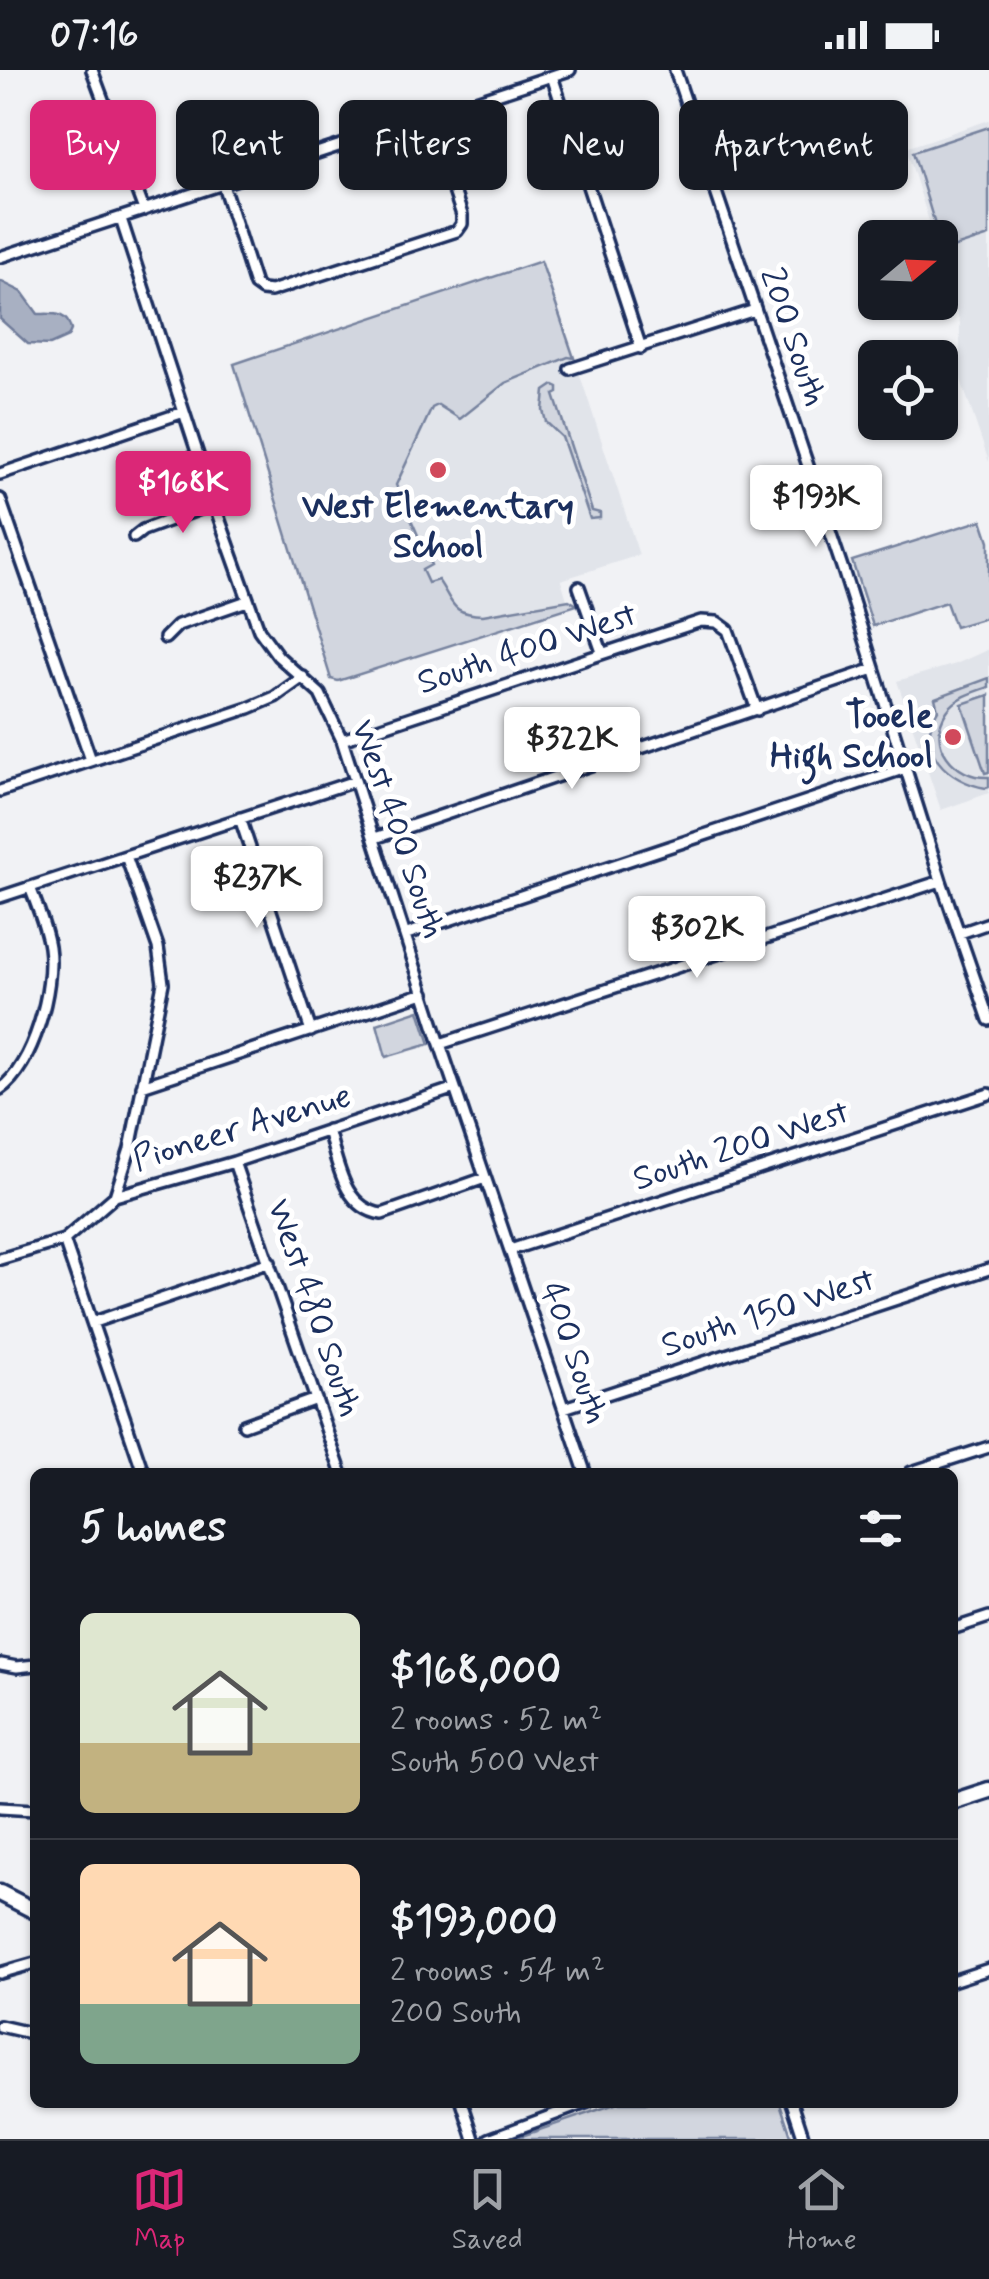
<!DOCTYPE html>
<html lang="en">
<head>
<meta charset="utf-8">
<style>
	:root { --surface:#171b24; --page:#20242c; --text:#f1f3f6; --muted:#9ea1a6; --line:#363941; --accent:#db2777 }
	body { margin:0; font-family:Mynerve,sans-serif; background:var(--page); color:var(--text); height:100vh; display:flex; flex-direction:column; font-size:38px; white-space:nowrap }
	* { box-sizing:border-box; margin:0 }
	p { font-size:32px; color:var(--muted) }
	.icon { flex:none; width:55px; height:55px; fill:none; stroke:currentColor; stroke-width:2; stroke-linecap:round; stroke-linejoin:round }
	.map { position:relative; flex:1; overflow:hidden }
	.sheet { position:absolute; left:30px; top:1398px; width:928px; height:640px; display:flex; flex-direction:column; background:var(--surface); border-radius:15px; box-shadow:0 2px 8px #0004 }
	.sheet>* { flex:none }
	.top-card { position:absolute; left:30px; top:30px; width:930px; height:90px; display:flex; gap:20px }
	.needle { width:65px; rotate:71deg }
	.buttons { position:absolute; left:858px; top:150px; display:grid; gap:20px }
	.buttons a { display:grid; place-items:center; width:100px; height:100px; border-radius:15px; background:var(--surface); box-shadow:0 2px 8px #0004; font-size:50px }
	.price { position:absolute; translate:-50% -85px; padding:0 22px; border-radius:10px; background:#fff; color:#222; font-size:32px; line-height:65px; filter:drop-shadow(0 2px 5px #0008) }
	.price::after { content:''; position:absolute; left:50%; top:60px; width:30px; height:22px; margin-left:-15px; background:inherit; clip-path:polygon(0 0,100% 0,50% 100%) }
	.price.active { background:var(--accent); color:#fff }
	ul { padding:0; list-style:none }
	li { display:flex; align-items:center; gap:30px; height:250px; padding:0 50px }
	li+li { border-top:2px solid var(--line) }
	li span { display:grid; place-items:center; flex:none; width:280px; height:200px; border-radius:15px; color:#555 }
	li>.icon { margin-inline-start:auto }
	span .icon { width:120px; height:120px; fill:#fffc; stroke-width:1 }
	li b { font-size:42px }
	h2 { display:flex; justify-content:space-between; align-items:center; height:120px; padding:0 50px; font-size:42px }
	.chip { padding:0 35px; border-radius:15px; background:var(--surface); box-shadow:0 2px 8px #0004; font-size:35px; line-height:90px }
	.chip.active { background:var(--accent); color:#fff }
	.status { display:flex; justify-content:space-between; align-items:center; height:70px; padding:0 50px; background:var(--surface); direction:ltr }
	.status svg { height:28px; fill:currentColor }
	.tab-bar { display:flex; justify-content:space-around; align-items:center; height:140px; border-top:2px solid var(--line); background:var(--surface); font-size:28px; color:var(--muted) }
	.tab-bar a { display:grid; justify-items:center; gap:5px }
	.tab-bar .active { color:var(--accent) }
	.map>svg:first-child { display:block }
</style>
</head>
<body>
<div class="status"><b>07:16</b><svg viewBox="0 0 49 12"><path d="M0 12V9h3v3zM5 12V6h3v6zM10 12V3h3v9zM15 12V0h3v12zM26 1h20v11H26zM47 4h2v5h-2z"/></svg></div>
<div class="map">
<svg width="989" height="2069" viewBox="0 0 989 2069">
	<rect width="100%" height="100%" fill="#f1f2f5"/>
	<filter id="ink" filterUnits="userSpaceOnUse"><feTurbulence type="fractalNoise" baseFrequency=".01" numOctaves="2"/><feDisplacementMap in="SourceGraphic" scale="20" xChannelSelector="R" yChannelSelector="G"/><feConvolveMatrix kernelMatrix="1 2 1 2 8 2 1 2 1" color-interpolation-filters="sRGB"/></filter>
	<g filter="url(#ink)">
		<!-- built -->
		<path fill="#e1e4ea" d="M989,50V392L960,307V253L940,188V168L934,167L906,78Z
			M542,189L639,485L561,510L569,536L338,612L331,609L232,293Z
			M989,579V723L941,740L897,611L956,594Z"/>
		<!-- green -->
		<path fill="#d2d6df" stroke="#76829e" stroke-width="2.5" d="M989,57V166L943,181L913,82Z
			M541,191L574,288L568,287L505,313L460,349L438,335L432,338L396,415L431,495L422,500L428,513L438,510C454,532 449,544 483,545L569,530L577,535L338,611L331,609L234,294Z
			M554,315L558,317V323L554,325L592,441L600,443V448L590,449L562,367L546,352L543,340L545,321Z
			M982,450L989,471V547L955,557L946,532L873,556L852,491Z
			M989,608V617C974,622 957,627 947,641C925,673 955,709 989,707V717L986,718C948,712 913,679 938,640L935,628Z
			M989,625V702L985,703L962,634Z
			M419,940L430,974L386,987L377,954Z
			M618,2033H780L792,2069H513Z"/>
		<!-- water -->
		<path fill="#a8b0c2" stroke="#707c9a" stroke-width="2.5" d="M0,211L22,222L38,244C53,244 67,241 71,260L68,267L50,275L28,274L0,249Z"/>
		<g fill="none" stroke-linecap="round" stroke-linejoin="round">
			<!-- minor casing -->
			<g stroke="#1b2f5e" stroke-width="16">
				<path id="minor" d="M92,0L144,140
					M675,0L844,503L941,811L989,950
					M552,6L641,278
					M223,115L255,215L262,220L271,221L457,161L462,154V145L429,46
					M121,149L214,434L259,560L278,586L320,624L342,670L440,974L585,1402
					M0,187L570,0
					M570,299L755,240
					M0,404L184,342
					M0,429L91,690
					M134,467L143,460L214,434
					M579,517L602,582
					M165,568L178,555L247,531
					M342,670L701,551L717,552L728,560L757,640
					M0,721L249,638L275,627L303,607
					M240,748L311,961
					M375,768L874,599
					M0,827L355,711
					M960,863L989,853
					M407,864L906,698
					M440,974L941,811
					M142,1016L424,923
					M0,1019C33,997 55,917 49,877C46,857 37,836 30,817
					M328,1060C338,1093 343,1138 382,1144L485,1108
					M234,1092L341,1402
					M115,1126L130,1079L163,913L158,877L126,786
					M64,1170L143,1402
					M510,1180L989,1024
					M0,1189L64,1170L115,1126L234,1092L455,1018
					M94,1252L270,1192
					M564,1338L989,1199
					M244,1355L316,1329
					M911,1402L989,1377
					M952,1559L989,1547
					M1,1594L17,1597L35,1595
					M0,1738L35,1740
					M0,1903L35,1893
					M952,1911L989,1899
					M0,1956L35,1964
					M462,2032L474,2069
					M792,2032L804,2069
					M489,2069L588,2032"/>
			</g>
			<!-- highway casing -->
			<g stroke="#1b2f5e" stroke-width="21">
				<path id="highway" d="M952,1732L989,1720
					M0,1823L35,1841"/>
			</g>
			<!-- minor -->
			<use href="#minor" stroke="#fff" stroke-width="9"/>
			<!-- highway -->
			<use href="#highway" stroke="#fff" stroke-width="14"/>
		</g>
	</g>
	<!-- markers -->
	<g fill="#d1495b" stroke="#fff" stroke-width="4">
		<circle cx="438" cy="400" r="10"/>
		<circle cx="953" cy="667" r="10"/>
	</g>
	<g text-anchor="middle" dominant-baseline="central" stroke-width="10" stroke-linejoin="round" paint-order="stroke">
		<!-- street labels -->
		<g font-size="35" fill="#1b2f5e" stroke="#fff">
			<text transform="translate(793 267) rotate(71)">200 South</text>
			<text transform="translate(527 579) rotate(-18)">South 400 West</text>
			<text transform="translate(398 759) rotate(71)">West 400 South</text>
			<text transform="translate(242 1058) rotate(-17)">Pioneer Avenue</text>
			<text transform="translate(741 1076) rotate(-18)">South 200 West</text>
			<text transform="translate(314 1238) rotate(71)">West 480 South</text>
			<text transform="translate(768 1243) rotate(-18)">South 150 West</text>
			<text transform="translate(574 1283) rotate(71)">400 South</text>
		</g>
		<!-- poi labels -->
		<g font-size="35" font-weight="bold" fill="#1b2f5e" stroke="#fff">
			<text x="438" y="437">West Elementary<tspan x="438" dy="40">School</tspan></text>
			<text x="933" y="647" text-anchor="end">Tooele<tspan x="933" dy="40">High School</tspan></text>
		</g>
	</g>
</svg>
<div class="buttons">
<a><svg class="needle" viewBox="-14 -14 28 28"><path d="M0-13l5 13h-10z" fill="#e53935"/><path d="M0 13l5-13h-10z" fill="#9ea1a6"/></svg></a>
<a><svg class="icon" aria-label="locate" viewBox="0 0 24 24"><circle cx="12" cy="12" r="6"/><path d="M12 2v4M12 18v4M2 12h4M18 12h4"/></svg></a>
</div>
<b class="price active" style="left:183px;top:466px">$168K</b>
<b class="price" style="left:816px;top:480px">$193K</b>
<b class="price" style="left:572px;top:722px">$322K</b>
<b class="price" style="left:257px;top:861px">$237K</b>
<b class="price" style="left:697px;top:911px">$302K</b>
<div class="top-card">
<a class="chip active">Buy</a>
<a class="chip">Rent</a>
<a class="chip">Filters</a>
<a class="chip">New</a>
<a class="chip">Apartment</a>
</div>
<section class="sheet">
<h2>5 homes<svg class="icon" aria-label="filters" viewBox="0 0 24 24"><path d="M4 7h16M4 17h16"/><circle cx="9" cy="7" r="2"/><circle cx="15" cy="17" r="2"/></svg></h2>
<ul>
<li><span style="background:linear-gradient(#dfe7d0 65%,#c2b280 0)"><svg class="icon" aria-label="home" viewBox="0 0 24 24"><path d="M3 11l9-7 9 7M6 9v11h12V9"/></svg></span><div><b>$168,000</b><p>2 rooms · 52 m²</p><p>South 500 West</p></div></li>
<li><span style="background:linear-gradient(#ffd9b3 70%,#7fa58c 0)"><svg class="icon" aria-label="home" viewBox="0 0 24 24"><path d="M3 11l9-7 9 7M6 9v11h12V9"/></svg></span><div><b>$193,000</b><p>2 rooms · 54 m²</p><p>200 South</p></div></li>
</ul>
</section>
</div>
<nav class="tab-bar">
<a class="active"><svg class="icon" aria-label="map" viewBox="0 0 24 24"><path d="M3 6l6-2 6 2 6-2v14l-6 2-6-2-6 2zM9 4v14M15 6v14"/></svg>Map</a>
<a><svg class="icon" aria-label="saved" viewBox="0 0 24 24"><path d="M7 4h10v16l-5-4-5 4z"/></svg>Saved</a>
<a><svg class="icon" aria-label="home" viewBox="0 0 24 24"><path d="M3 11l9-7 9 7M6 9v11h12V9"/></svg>Home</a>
</nav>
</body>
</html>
